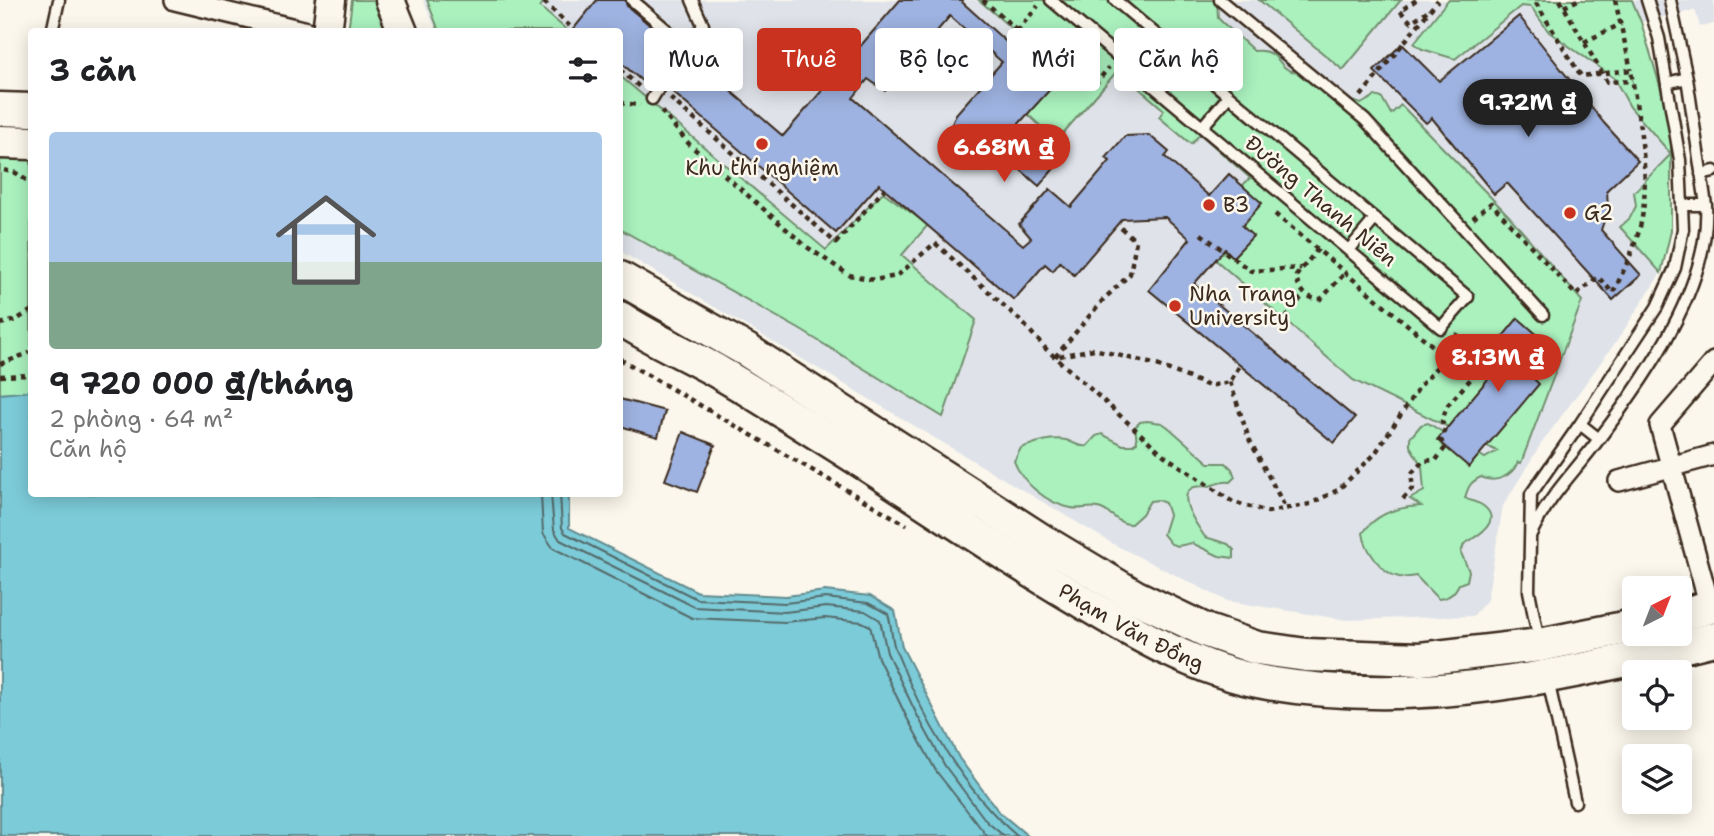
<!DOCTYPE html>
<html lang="vi">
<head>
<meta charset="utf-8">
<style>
	:root { --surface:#fff; --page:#f6f6f6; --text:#202124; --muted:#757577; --accent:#c8321e }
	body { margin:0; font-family:"Shantell Sans",sans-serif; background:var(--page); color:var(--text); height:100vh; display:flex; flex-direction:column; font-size:26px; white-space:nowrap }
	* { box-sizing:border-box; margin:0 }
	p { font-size:23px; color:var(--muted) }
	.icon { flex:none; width:38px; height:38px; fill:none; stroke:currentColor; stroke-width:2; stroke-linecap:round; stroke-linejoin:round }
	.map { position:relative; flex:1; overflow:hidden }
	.panel { position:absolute; left:28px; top:28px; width:595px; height:469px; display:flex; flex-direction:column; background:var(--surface); border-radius:7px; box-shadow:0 4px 18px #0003 }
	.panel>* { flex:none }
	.top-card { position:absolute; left:644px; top:28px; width:665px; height:63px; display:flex; gap:14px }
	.needle { width:46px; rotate:42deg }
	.fabs { position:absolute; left:1622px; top:576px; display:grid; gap:14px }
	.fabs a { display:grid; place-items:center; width:70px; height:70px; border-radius:7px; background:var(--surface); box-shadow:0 4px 18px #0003; font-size:35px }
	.price { position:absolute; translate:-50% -60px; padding:0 16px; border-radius:24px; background:var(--accent); color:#fff; font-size:23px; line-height:46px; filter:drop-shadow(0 2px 4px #0008) }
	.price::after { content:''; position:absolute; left:50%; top:42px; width:21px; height:16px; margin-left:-10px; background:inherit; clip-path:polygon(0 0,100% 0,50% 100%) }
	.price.on { background:#222; color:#fff }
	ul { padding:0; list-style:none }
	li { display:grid; align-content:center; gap:14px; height:371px; padding:0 21px }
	li span { display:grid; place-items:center; height:217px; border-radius:7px; color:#555 }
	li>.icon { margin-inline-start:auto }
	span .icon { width:126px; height:126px; fill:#fffc; stroke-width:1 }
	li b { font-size:30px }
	h2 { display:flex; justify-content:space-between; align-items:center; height:84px; padding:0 21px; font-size:30px }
	.chip { padding:0 24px; border-radius:7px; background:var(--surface); box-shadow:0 4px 18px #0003; font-size:24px; line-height:63px }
	.chip.on { background:var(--accent); color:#fff }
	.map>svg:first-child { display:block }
</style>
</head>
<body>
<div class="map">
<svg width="1714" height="836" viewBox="0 0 1714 836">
	<rect width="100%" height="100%" fill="#fbf7ec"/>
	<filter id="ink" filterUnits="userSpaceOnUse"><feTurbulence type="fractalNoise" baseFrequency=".0143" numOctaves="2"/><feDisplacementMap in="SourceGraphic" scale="14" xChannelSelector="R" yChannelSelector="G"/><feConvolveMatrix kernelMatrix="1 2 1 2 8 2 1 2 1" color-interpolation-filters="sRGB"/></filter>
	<g filter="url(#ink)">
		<!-- built -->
		<path fill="#dfe3e9" d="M423,0H1714V24L1700,27L1695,10L1641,22L1663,96L1671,140V231L1661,273L1618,339L1541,444L1503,506L1487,600L1473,616L1346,620L1227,601L1115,545L620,251V32L437,31Z"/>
		<!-- green -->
		<path fill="#aaf1be" stroke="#728e6e" stroke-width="2" d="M352,0H376L386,31L348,32Z
			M427,0H545L540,7L568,31H439Z
			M979,0H1217L1218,18L1222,22L1254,51C1287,48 1273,77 1306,71L1343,97L1361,104L1375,96L1382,98L1391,114L1401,105L1509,216L1582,301L1521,463L1518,462C1512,476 1496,484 1481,477C1470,482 1468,487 1465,498C1470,501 1477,502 1482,505C1505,521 1476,537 1464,544L1461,553L1469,571L1467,581L1459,584C1454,594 1449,598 1438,599L1416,576C1411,577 1404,578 1399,577C1381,573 1365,549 1363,533C1376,513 1398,507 1421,506L1410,499L1424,491L1422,466L1410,446V438L1421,425L1428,423L1485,458L1497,451L1353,380L1202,248L1236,192L1250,178L1200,134L1191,144L1159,117L1164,110L1118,70L1052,146L1042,138L1047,132L1005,93L1038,52Z
			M1259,0H1401L1343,70Z
			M1448,0H1632L1641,22L1663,96L1671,140V231L1661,273L1620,227L1630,218L1636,206L1634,192L1671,154L1630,107L1614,78L1549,32L1531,7L1521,6L1455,59L1422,49L1414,43Z
			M620,76L826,250L883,192L928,225L902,255L976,320L943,417L799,329L620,229Z
			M0,156L31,157V392L0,394Z
			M1147,421L1162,423L1168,427L1209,463H1226L1232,469L1235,477L1230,482C1221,481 1217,484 1209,486C1203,487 1197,485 1192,488C1176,497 1198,527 1205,537L1228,544L1234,550V558L1219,556L1192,543L1178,546L1171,544L1163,534L1169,515L1165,503L1158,500L1150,501L1142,514L1131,524C1116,524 1112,511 1098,508C1089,506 1080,510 1071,508C1048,504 1022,483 1014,461L1021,448C1035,443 1050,437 1066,440C1074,442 1078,448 1087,446L1096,436L1102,434L1123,445H1132L1137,442L1135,427L1140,422Z"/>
		<!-- water -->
		<path fill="#7ccbd9" stroke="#628b8e" stroke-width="2" d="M31,391L32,494H566L569,500V528L698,592L786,596L825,591L870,596L895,611L902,647L959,758L999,812L1028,836H0V394Z"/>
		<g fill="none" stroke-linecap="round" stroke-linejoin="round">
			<!-- shore -->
			<path stroke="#556a69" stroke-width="2" d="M541,494L543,533L553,548L692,618L785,622L825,618L862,622L870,626L878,658L907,718L936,771L987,836
				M551,494L554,530L560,540L695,607L785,612L826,607L865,611L880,620L887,653L916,713L945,766L987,822L1004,836
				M560,494L562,528L565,533L697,599L785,603L826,598L868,603L888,614C892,626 891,640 896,651C922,717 963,790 1017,836"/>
		</g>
		<!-- building -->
		<path fill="#9eb3e1" stroke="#3b2a1e" stroke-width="2" d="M597,0H625L627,6L678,49L650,88L620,62V32H571Z
			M900,0H963L962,2L1054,85L1015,128L1057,165L1039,186L996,148L986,153L974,154L959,146L953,138L950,129L956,114L1002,62L950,16L885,91L868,79L853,98L1023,245L1031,238L1019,224L1050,189L1071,207L1110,161L1106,158L1125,136L1149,135L1169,152L1165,157L1209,196L1229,174L1262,203L1242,226L1253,236L1233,257L1225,249L1194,284L1355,418L1334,443L1149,290L1190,239L1165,217L1122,219L1074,275L1060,262L1053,271L1045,264L1014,300L879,184L836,233L668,88L691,57L783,136Z
			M1519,16L1604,123L1638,161L1607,190L1608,209L1601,230L1641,275L1613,300L1507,183L1494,194L1432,118L1426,123L1374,71L1402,44L1439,81Z
			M1518,318L1549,345L1544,351L1548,354L1539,365L1542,367L1533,378L1539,384L1469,467L1437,440L1494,372L1489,368L1498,357L1494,354L1503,344L1499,341Z
			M620,399L665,411L658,437L620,426Z
			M683,432L715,445L697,492L665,480Z"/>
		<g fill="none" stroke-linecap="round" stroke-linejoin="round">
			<!-- lane casing -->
			<g stroke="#3b2a1e" stroke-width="15">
				<path id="lane" d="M632,0L689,49
					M1051,0L1441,328L1468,297L1115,0
					M1220,0L1365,120L1543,315
					M52,32L59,0
					M1667,83L1687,78
					M652,99C667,73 688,51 703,25L692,0
					M1202,127L1229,96
					M1701,174L1714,171
					M1683,205H1706
					M1349,250L1375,219
					M1580,424L1599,439
					M1531,534C1550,494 1574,473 1599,439C1646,377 1711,285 1706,205L1687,78L1670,0
					M1539,641L1529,591L1531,494L1580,424L1657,307L1675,268L1683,229L1680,160L1659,38L1647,0
					M1548,680L1575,802"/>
			</g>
			<!-- street casing -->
			<g stroke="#3b2a1e" stroke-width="24">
				<path id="street" d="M175,0L307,32
					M1619,481L1714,455
					M1710,607L1660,425L1714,362"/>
			</g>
			<!-- secondary casing -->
			<g stroke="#3b2a1e" stroke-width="33">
				<path id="secondary" d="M390,0L403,32
					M327,32L331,0"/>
			</g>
			<!-- primary casing -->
			<g stroke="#3b2a1e" stroke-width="37">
				<g id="primary">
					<path d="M0,109L32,110"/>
					<path d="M0,142L32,143"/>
					<path d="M620,278L748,351L1041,540L1136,597L1207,631L1257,648L1306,655L1420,659L1540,645L1634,626"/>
					<path id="s1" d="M620,318C651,339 687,354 720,373C753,392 785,413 817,433C903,486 985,544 1071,595C1132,632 1197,671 1268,683C1424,709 1564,676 1714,639"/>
					<path d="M1680,615L1714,606"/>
				</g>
			</g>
			<!-- path -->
			<path stroke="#3b2a1e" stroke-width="4.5" stroke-dasharray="5 5" stroke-linecap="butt" d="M983,0L1071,78L1098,81L1109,67
				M1416,0L1400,11L1411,22L1427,11
				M1560,0L1607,82L1633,81
				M1615,0L1631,70
				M544,2L576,32
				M1564,7L1578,0
				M1017,31L1038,6
				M1584,42L1621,24
				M620,70L642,89
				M1361,96L1438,0
				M670,98L836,243L888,185
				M620,103L640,105
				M661,111L690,145L807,247L849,275L874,280L897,276L935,243L1022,322L1046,349L1165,456L1233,502L1268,512L1310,504L1338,490L1374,455L1420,386L1446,357L1458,333
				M4,170L16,173L32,184
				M1275,214L1446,357
				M1473,218L1491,203L1576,295L1598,277L1613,293C1623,272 1634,250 1640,227C1652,177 1638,121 1631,70L1581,76L1534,0
				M1121,228L1136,241L1130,274L1102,301L1055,357L1094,349L1157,365L1209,386L1230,382L1240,365
				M1201,234L1251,271L1301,268
				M1318,249L1296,276C1298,289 1307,300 1321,299L1345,273
				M1286,318L1304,294
				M0,324L16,320L32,310
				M620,359L907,525
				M0,364L32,352
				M0,376L32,375
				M1230,382L1249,439L1286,509
				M1403,499L1413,488L1411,474L1423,461L1436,460L1445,448L1441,440L1445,429L1442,421L1447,406L1490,357L1457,339"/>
			<!-- lane -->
			<use href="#lane" stroke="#fbf7ec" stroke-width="10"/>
			<!-- street -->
			<use href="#street" stroke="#fbf7ec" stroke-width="19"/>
			<!-- secondary -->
			<use href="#secondary" stroke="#fbf7ec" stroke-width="28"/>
			<!-- primary -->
			<use href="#primary" stroke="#fbf7ec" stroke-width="32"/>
		</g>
	</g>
	<!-- markers -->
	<g fill="#c8321e" stroke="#fbf7ec" stroke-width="2.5">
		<circle cx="762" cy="144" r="7"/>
		<circle cx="1209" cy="205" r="7"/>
		<circle cx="1570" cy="213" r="7"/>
		<circle cx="1175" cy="306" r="7"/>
	</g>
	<g text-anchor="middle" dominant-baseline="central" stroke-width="5" stroke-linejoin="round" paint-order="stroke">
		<!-- poi labels -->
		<g font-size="21" fill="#3b2a1e" stroke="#fbf7ec" text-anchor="start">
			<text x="762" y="168" text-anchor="middle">Khu thí nghiệm</text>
			<text x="1223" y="205">B3</text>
			<text x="1584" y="213">G2</text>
			<text x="1189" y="294">Nha Trang<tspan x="1189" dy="24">University</tspan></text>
		</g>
		<!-- street labels -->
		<g font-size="21" fill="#3b2a1e" stroke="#fbf7ec">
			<text transform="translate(1321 201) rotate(40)">Đường Thanh Niên</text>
			<text stroke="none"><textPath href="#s1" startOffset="598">Phạm Văn Đồng</textPath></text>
		</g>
	</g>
</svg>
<div class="fabs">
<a><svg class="needle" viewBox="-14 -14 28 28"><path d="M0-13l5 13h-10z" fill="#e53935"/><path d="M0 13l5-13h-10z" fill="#757577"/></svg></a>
<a><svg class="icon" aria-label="locate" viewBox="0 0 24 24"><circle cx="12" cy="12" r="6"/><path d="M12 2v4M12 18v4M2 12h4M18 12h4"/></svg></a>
<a><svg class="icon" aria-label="layers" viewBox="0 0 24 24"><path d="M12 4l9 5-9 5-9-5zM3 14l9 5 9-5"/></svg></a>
</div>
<b class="price on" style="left:1528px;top:139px">9.72M ₫</b>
<b class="price" style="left:1004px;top:184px">6.68M ₫</b>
<b class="price" style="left:1498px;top:394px">8.13M ₫</b>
<div class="top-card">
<a class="chip">Mua</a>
<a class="chip on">Thuê</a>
<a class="chip">Bộ lọc</a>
<a class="chip">Mới</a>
<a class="chip">Căn hộ</a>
</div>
<section class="panel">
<h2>3 căn<svg class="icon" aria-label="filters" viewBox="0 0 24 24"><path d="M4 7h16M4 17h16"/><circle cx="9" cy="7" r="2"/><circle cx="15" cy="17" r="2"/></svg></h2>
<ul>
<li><span style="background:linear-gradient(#a9c7e8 60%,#7fa58c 0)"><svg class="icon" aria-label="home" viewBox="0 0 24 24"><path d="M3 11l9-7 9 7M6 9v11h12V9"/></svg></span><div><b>9 720 000 ₫/tháng</b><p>2 phòng · 64 m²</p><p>Căn hộ</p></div></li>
</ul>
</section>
</div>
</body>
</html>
